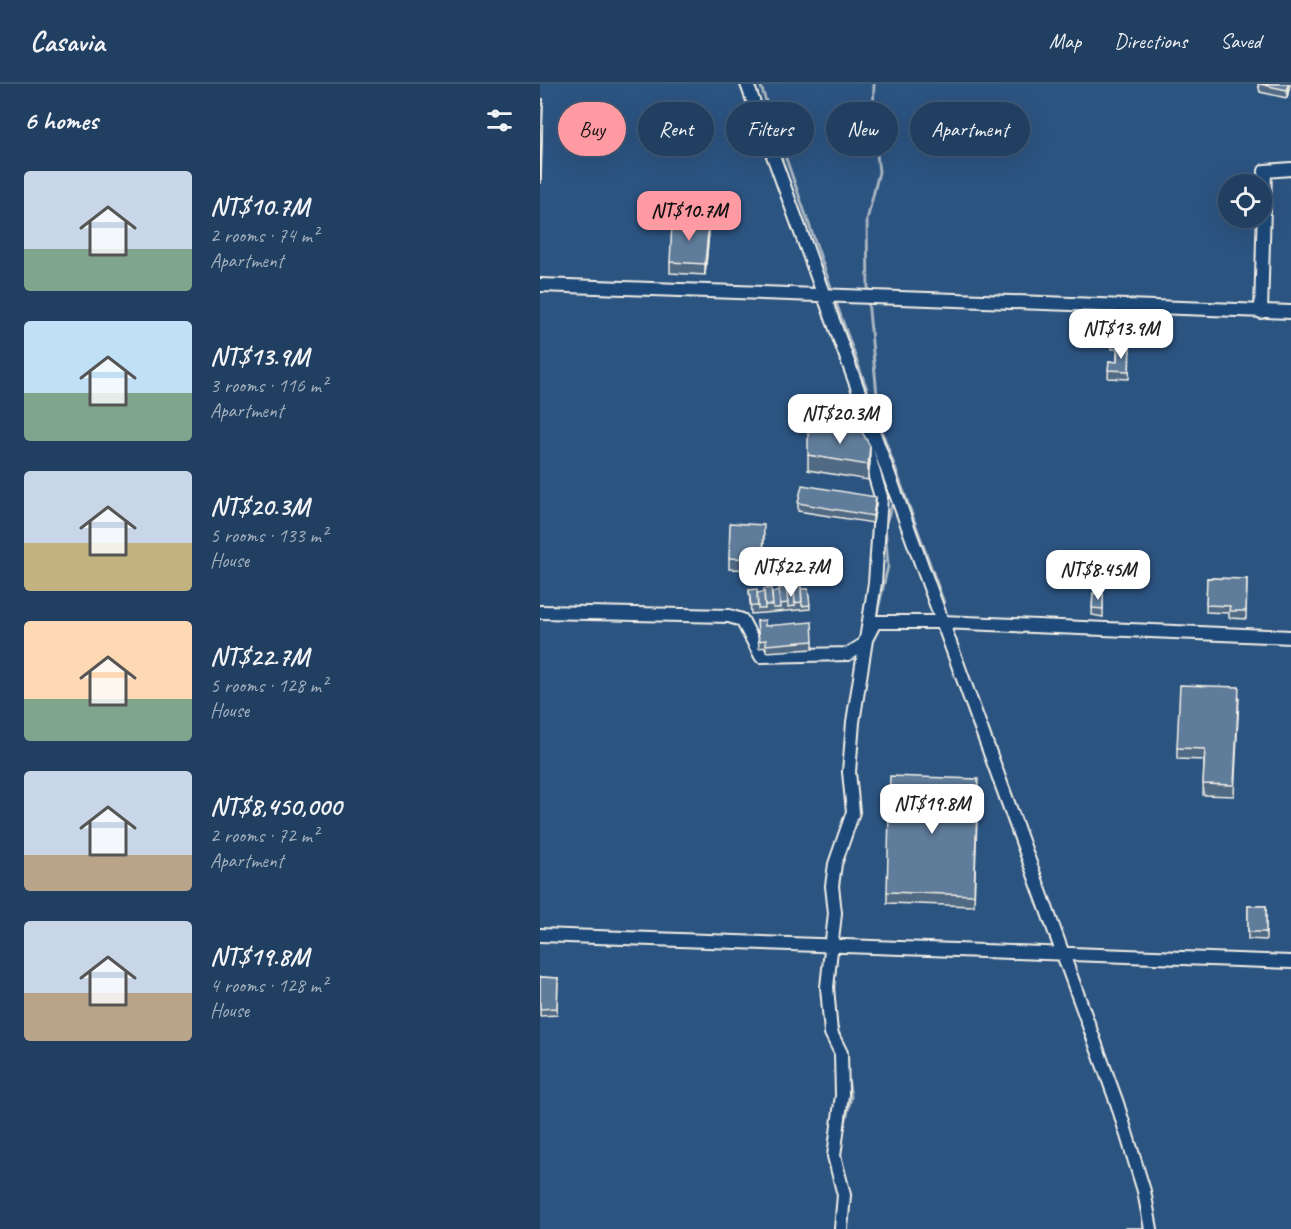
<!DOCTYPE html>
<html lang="en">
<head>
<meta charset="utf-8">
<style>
	:root { --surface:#213f61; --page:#294667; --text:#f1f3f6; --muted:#a2afbd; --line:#3e5876; --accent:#ff9aa2 }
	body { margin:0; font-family:Caveat,sans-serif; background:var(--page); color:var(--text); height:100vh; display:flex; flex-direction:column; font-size:22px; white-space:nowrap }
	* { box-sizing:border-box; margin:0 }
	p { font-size:20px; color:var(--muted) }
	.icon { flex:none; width:33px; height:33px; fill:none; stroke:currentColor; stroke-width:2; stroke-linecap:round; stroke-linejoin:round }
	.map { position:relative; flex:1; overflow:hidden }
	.panel { display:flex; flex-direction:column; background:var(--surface); width:540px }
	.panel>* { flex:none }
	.top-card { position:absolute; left:18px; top:18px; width:570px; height:54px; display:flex; gap:12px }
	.fabs { position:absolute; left:678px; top:90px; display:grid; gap:12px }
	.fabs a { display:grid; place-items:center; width:54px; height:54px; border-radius:50%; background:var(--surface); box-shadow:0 6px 24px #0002,0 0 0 2px var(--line); font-size:30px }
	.price { position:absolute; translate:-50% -51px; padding:0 14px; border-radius:12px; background:#fff; color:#222; font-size:20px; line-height:39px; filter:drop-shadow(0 2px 3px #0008) }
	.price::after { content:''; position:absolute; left:50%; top:36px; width:18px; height:14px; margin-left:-9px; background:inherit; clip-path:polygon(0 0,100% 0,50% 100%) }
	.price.current { background:var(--accent); color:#111 }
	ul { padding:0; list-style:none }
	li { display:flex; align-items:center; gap:18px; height:150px; padding:0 24px }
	li span { display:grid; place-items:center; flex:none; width:168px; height:120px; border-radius:6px; color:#555 }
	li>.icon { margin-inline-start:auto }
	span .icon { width:72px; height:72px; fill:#fffc; stroke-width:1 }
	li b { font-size:26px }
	h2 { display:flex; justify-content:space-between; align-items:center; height:72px; padding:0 24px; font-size:26px }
	.chip { padding:0 21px; border-radius:27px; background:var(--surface); box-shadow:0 6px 24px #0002,0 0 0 2px var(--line); font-size:21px; line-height:54px }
	.chip.current { background:var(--accent); color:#111 }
	header { display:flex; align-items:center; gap:36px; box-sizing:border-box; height:84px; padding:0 30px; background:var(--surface); border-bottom:2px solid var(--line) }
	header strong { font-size:28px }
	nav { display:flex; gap:33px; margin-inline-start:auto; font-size:21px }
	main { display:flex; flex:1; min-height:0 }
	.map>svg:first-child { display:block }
</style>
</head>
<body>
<header>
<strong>Casavia</strong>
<nav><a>Map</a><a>Directions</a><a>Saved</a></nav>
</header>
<main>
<section class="panel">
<h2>6 homes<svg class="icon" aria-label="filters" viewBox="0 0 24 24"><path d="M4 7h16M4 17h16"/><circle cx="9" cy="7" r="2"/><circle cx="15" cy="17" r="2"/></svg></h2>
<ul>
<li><span style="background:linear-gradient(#c9d6e8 65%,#7fa58c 0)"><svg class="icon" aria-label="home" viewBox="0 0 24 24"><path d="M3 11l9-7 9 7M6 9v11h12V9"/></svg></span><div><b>NT$10.7M</b><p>2 rooms · 74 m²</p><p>Apartment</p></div></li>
<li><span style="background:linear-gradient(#bfe0f5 60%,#7fa58c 0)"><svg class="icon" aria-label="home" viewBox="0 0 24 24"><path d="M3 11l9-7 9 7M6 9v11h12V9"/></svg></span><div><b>NT$13.9M</b><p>3 rooms · 116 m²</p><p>Apartment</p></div></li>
<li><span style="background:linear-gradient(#c9d6e8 60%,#c2b280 0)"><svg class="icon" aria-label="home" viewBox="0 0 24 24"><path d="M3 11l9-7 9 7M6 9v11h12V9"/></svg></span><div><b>NT$20.3M</b><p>5 rooms · 133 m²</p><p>House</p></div></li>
<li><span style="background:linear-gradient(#ffd9b3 65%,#7fa58c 0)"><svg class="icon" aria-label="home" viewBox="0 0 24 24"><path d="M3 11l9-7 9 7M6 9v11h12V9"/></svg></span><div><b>NT$22.7M</b><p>5 rooms · 128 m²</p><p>House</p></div></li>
<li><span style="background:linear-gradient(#c9d6e8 70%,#b9a48a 0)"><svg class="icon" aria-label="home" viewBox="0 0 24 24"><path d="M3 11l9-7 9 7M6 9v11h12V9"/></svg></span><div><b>NT$8,450,000</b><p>2 rooms · 72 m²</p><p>Apartment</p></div></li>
<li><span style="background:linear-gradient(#c9d6e8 60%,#b9a48a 0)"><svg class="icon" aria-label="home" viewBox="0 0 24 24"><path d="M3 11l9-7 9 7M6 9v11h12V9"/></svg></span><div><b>NT$19.8M</b><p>4 rooms · 128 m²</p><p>House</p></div></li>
</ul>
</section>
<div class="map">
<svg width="751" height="1145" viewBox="0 0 751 1145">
	<rect width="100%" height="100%" fill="#2c5481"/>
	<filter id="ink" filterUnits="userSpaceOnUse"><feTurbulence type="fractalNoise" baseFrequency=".0167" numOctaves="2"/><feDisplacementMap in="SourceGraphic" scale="12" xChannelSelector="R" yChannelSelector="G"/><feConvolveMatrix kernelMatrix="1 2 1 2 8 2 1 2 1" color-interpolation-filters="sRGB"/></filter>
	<g filter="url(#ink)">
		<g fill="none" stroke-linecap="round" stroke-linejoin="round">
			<!-- stream -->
			<path stroke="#a7b4c0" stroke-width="3" d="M220,0L293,209
				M328,209L327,136L339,88L333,34L334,0
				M295,216L335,328
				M328,216L337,311L335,338
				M337,334L404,519
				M332,362L336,376
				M336,534L348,482L345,441L353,418L341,391
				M298,859L299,844
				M293,913L297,865
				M296,940L302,959
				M302,1053L311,1013L307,989"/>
			<!-- minor casing -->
			<g stroke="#f4f1e8" stroke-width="16">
				<path id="minor" d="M207,0L332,344L324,355L341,413L335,499L313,638L309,688L313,728L295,780L292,802L295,829L287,903L291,949L301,969L302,1011L294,1072L304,1111L301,1145
					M0,201L751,228
					M721,228L725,87L751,85
					M332,344L577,1019L604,1107L611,1145
					M0,528L189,532L202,536L221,572L308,570L323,561L335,538H402L751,553
					M0,851L751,878"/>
			</g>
			<!-- minor -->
			<use href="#minor" stroke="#1f4a7a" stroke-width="12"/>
		</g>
		<!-- wall -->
		<path fill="#516a84" stroke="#f4f1e8" stroke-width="1.5" d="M718,0H750L747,14L720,8Z
			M0,15H3L1,99H0Z
			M169,148L165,191L130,189V178Z
			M571,241H587V262H590L589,295L568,294L569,277L577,278V265H572Z
			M268,371L330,377L328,396L268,386Z
			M258,419L336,420L333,439L258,427Z
			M224,452L223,486L189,485V474Z
			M667,494L707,495L706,535L689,534V529L666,528Z
			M268,505L270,525L211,530L209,506L217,509Z
			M553,509L563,510V533L552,531Z
			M217,537L225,542L273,557V565L226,568V563L219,564Z
			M699,614L694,712L663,711L664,676L637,675V664Z
			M438,706L434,822L347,819V808Z
			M708,822H726V856L708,855Z
			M0,893L18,894L17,931L0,932Z"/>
		<!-- shaded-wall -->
		<path fill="#42566c" stroke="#f4f1e8" stroke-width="1.5" d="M748,0H750L747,14V6Z
			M169,137V148L165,191V180Z
			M330,362V377L328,396V381Z
			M336,413V420L333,439V432Z"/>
		<!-- building -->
		<path fill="#5e7b9a" stroke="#f4f1e8" stroke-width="1.5" d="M720,0H748L747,6Z
			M0,15H3L1,85H0Z
			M169,137L165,180L130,178L132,139Z
			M571,241H587V257L572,258Z
			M578,261L590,262L589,287L568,286L569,277L577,278Z
			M318,341L330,362L328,381L268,371V347Z
			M262,401L336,413L333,432L258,419Z
			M190,439L224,441L223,475L189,474Z
			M667,494L707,495L706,527H689L690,522L666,521Z
			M254,502H261L262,518L255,519Z
			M246,503L248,519L240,520L239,504Z
			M231,504L233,521H225L224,505Z
			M217,505L218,522H211L209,506Z
			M261,505H268L270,521L262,522Z
			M254,506L255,522L248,523L247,507Z
			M239,507L240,524H233L232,508Z
			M224,508L225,525H218L217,509Z
			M553,509L563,510V525L552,524Z
			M225,536V542L272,538L273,557L226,561V556L219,557L217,537Z
			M640,601L699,603L694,701L663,700L665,665L637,664Z
			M350,692L438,695L434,811L347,808Z
			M708,822H726V848H708Z
			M0,893L18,894L17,924L0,925Z
			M586,1144H603V1145H586Z"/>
	</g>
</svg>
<div class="fabs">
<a><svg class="icon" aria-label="locate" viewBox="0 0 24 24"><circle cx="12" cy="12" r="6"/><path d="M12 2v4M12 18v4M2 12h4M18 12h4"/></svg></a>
</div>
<b class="price current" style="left:149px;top:158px">NT$10.7M</b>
<b class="price" style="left:581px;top:276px">NT$13.9M</b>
<b class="price" style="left:300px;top:361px">NT$20.3M</b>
<b class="price" style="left:251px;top:514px">NT$22.7M</b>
<b class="price" style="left:558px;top:517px">NT$8.45M</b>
<b class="price" style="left:392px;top:751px">NT$19.8M</b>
<div class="top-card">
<a class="chip current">Buy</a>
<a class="chip">Rent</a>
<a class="chip">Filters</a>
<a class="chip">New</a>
<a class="chip">Apartment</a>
</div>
</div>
</main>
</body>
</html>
